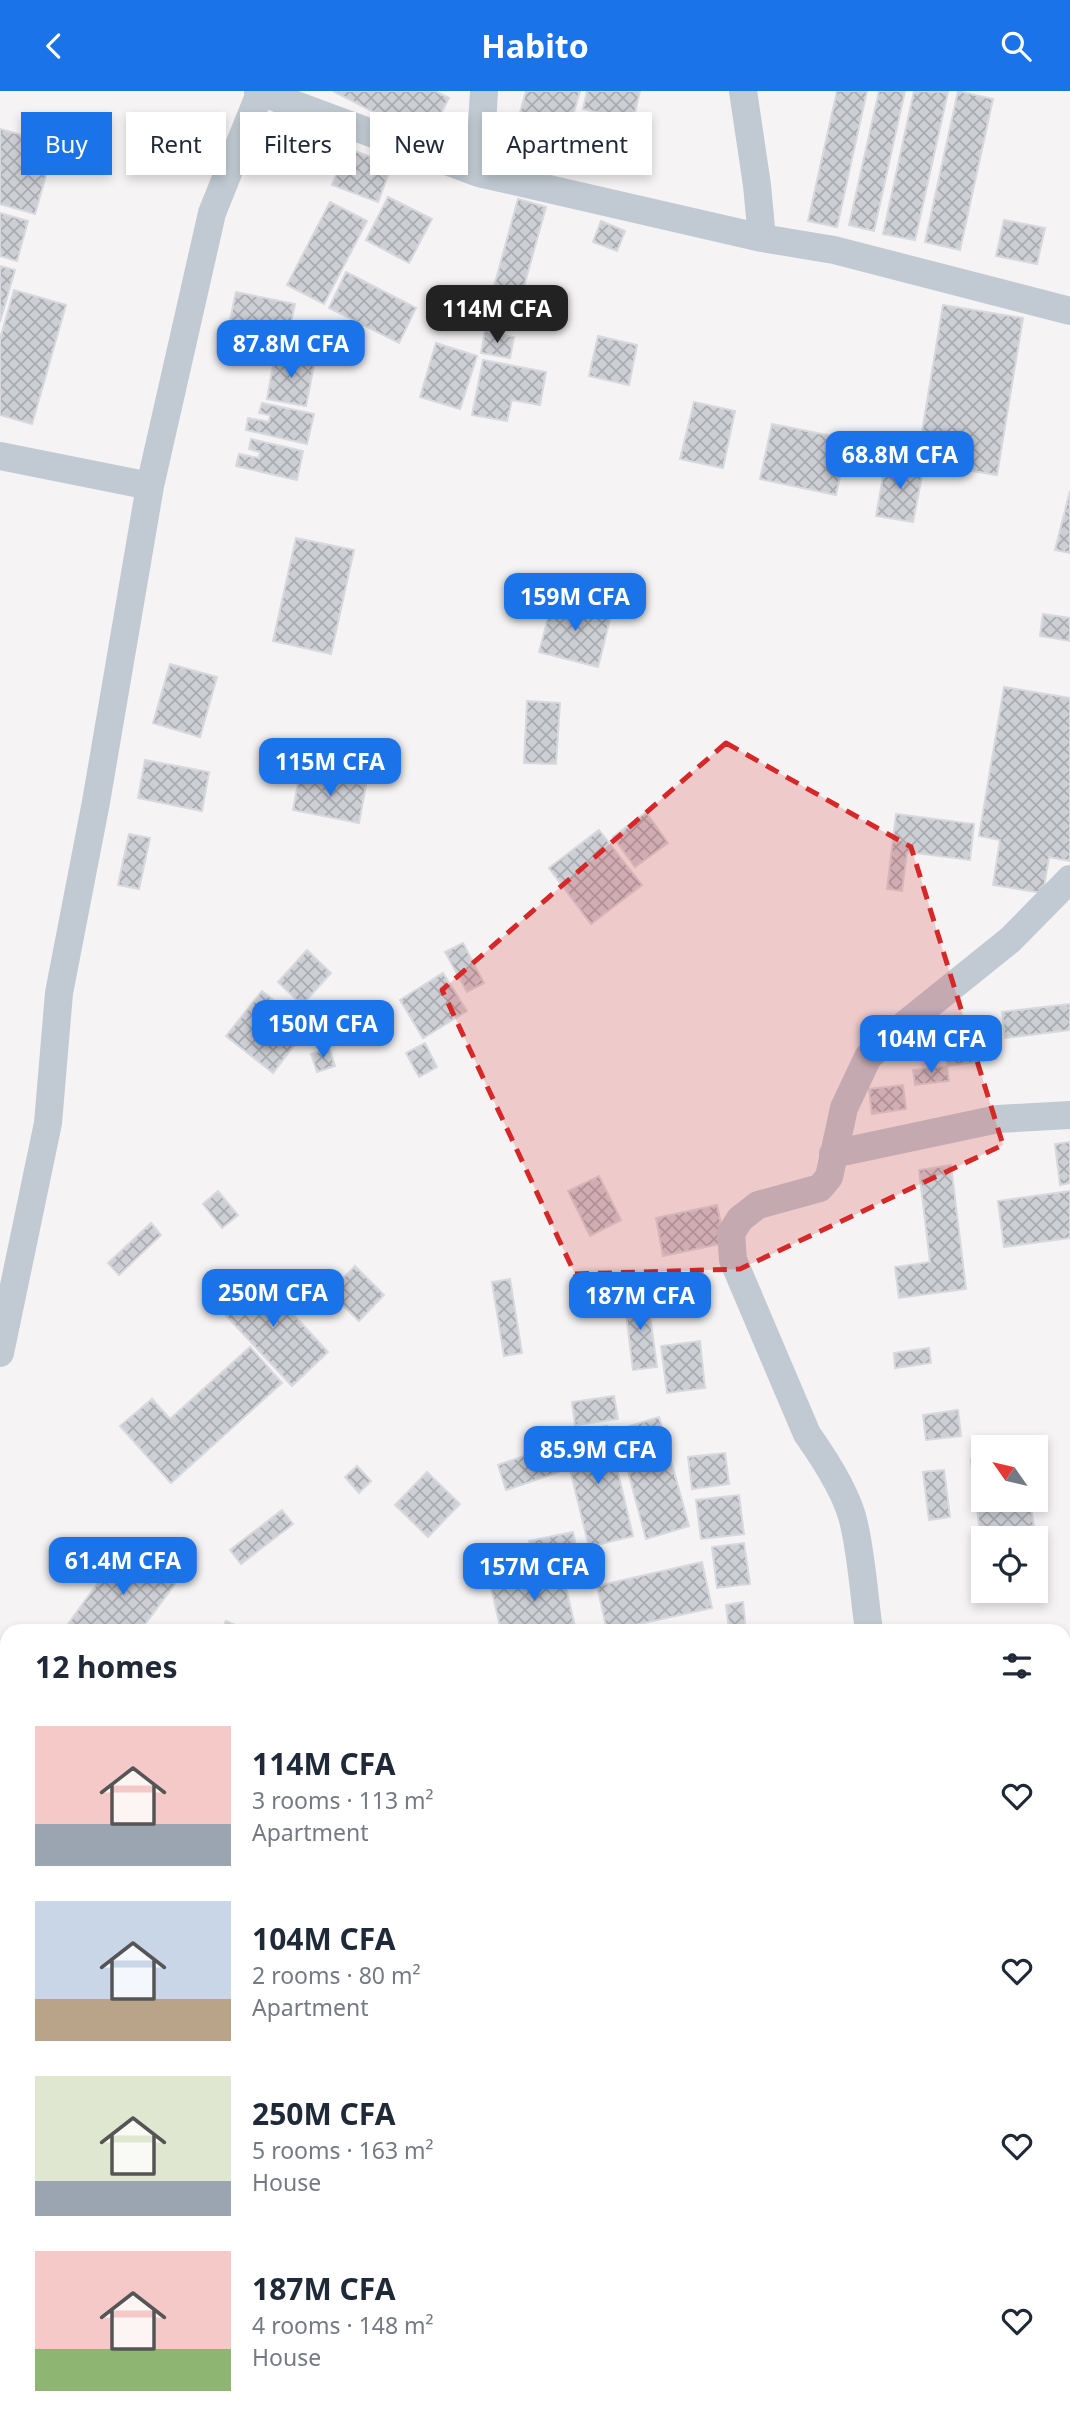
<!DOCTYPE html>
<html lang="en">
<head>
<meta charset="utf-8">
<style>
	:root { --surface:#fff; --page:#f6f6f7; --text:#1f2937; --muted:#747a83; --accent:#1a73e8 }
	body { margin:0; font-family:"Noto Sans",sans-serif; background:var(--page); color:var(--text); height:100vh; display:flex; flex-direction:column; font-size:26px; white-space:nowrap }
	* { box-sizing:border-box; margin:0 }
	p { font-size:23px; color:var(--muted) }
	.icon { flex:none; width:38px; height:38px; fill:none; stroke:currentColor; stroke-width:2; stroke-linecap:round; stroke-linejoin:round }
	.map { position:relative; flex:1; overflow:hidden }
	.sheet { position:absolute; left:0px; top:1533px; width:1071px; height:800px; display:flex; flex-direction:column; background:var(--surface); border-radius:21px 21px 0 0; box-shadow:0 4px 10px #0003 }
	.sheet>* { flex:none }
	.hud { position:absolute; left:21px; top:21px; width:700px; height:63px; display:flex; gap:14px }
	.needle { width:46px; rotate:304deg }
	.buttons { position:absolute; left:971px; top:1344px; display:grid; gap:14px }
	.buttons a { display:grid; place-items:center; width:77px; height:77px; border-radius:0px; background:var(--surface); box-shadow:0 4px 10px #0003; font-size:35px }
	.price { position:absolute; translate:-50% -60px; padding:0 16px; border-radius:14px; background:var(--accent); color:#fff; font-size:23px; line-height:46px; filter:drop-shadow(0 2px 4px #0008) }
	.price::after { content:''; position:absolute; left:50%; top:42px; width:21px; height:16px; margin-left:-10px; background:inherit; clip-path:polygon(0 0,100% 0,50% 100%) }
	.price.selected { background:#222; color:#fff }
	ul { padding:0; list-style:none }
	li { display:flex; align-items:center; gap:21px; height:175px; padding:0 35px }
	li span { display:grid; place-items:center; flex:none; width:196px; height:140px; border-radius:0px; color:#555 }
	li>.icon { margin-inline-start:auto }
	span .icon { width:84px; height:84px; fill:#fffc; stroke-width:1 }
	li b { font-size:30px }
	h2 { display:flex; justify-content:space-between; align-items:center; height:84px; padding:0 35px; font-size:30px }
	.pill { padding:0 24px; border-radius:0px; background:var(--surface); box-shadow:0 4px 10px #0003; font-size:24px; line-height:63px }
	.pill.selected { background:var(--accent); color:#fff }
	header { display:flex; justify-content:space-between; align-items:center; height:91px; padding:0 35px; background:var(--accent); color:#fff; font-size:32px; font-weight:700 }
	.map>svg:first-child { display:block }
</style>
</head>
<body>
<header><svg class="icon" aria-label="back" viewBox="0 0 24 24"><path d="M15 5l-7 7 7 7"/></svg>Habito<svg class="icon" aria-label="search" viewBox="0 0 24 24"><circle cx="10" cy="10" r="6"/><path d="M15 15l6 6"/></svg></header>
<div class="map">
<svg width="1070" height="2332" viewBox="0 0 1070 2332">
	<defs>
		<pattern id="building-cross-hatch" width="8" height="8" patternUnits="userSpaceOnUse" patternTransform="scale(1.75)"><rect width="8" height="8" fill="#cdcfd5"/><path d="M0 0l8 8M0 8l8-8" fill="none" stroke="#a8abb0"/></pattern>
	</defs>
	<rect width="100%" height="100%" fill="#f5f3f3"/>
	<!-- building -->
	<path fill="url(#building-cross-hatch)" stroke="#d7d9de" stroke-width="2" d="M333,0H435L449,7L427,49Z
		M526,0H580L562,63L512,50Z
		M587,0H640L633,30L583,18Z
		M837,0H867L837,136L808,130Z
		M879,0H905L874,140L849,134Z
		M914,0L948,1L915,149L883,143Z
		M958,0L993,8L960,159L925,151Z
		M304,30L341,47L328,75L291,58Z
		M578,37L602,43L595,69L571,63Z
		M0,38L55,53L35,123L0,113Z
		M347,57L392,74L378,111L332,94Z
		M388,106L432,128L409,172L366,149Z
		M518,108L546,116L521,206L493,199Z
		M330,111L367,130L324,213L287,194Z
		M0,122L28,130L17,170L0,165Z
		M1004,129L1045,137L1037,173L996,165Z
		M601,130L625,140L617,160L593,151Z
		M0,175L15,179L0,231Z
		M346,181L416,217L399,252L329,217Z
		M14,199L66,214L32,333L0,324V248Z
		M236,201L295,213L285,260L226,248Z
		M943,214L1023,227L997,384L917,371Z
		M485,240L514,246L510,267L481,262Z
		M598,245L637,254L629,294L589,285Z
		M436,252L477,265L460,318L420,306Z
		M275,263L315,269L306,315L267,308Z
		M483,269L546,281L540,314L512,309L507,330L472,324Z
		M694,311L735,320L723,377L680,368Z
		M262,312L314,323L307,353L246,339L248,327L269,331L270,324L259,322Z
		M772,333L848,348L836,404L760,388Z
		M251,348L303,360L297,389L236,375L239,363L259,367L260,361L249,358Z
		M886,369L924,375L913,431L876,425Z
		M1070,400V462L1055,459Z
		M296,447L354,459L331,563L273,550Z
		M553,508L611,524L598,576L539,561Z
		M1043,523L1070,527V550L1040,545Z
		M170,573L217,586L200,646L153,632Z
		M1004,596L1070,607V770L1049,766L1043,802L993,794L1000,749L979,745Z
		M527,610L560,612L556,673L524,672Z
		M145,669L209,681L202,720L138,707Z
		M300,682L366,694L359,732L293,719Z
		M646,721L668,752L635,776L613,746Z
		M896,723L974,733L970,769L907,761L902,800L887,798Z
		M599,739L642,794L591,833L549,777Z
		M129,743L150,747L139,798L118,794Z
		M463,852L484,892L467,901L445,861Z
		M307,859L331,882L302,914L278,891Z
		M443,882L467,920L423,947L400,909Z
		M262,900L308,936L273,982L226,945Z
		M1070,913V939L1005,947L1002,921Z
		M994,950L996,968L947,975L945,956Z
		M425,952L437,976L419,986L406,962Z
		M329,957L335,975L317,981L311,963Z
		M947,975L949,990L915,994L913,979Z
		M903,994L906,1018L872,1023L869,998Z
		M1070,1051V1092L1060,1094L1055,1053Z
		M951,1074L966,1198L899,1207L895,1176L930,1171L919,1079Z
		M599,1085L621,1129L590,1145L568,1100Z
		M218,1100L238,1124L222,1137L203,1113Z
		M1070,1100V1147L1004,1156L998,1110Z
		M717,1114L725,1152L663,1165L656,1127Z
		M151,1132L161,1144L119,1184L108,1172Z
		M355,1175L384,1204L359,1230L329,1201Z
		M254,1181L328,1261L292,1295L217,1215Z
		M510,1188L522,1262L504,1265L492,1191Z
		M647,1202L657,1276L633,1279L624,1206Z
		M700,1250L705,1297L667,1302L661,1255Z
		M250,1256L282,1292L171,1392L120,1335L152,1308L170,1328Z
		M929,1257L931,1272L895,1277L894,1262Z
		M614,1305L618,1328L575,1334L572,1311Z
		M958,1319L961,1345L926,1349L923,1324Z
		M659,1326L689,1435L646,1448L617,1339Z
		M607,1335L633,1445L589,1456L562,1346Z
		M553,1355L562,1380L506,1399L498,1374Z
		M725,1362L729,1393L692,1398L688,1366Z
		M984,1367V1409H1030L1034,1435L980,1442L971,1369Z
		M357,1375L371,1390L359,1402L345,1386Z
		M944,1379L950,1426L929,1429L923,1381Z
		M427,1381L460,1413L428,1446L395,1414Z
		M739,1404L744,1443L701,1448L696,1409Z
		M282,1419L293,1433L241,1473L230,1459Z
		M573,1441L578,1465L535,1474L529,1450Z
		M744,1452L750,1493L717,1497L712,1456Z
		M124,1456L175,1493L140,1540H63Z
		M702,1471L712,1517L607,1540L597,1495Z
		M561,1475L576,1540H501L490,1492Z
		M743,1511L746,1540H729L726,1514Z
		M226,1530L248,1540H221Z
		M456,1534L476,1538V1540H454Z
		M1070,1556V1598L1064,1599V1557Z
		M1070,1948V2006L1064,2007V1949Z
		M7,2262V2315L0,2316V2264Z
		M1070,2317V2332H1050V2326H1064V2318Z
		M679,2326H824L823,2332H680Z"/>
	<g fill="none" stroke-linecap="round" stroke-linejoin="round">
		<!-- street -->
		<path stroke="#c1cad2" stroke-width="28" d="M258,0L479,82L762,147L834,159L1070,220
			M743,0L757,94L762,147
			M479,82L484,0
			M0,365L150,395
			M833,1063L998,1028L1070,1024
			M0,1262L48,1032L59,902L96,711L150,395L212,122L260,2
			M869,1540C864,1505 862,1468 854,1433C848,1404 824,1367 807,1343L733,1169L731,1142L740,1128L758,1114L820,1097L829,1086L844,1017L868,966L903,935L1010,849L1070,788
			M1064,1613H1070
			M1064,2200L1070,2198
			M626,2326L627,2332
			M1024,2326L1025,2332
			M220,2332L230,2326"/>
	</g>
	<!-- marked area -->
	<path fill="#d62828" fill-opacity="0.2" stroke="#d62828" stroke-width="5" stroke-dasharray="14 9" stroke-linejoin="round" d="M726,652L911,756L1003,1054L740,1178L575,1183L442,899Z"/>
</svg>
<div class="buttons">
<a><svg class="needle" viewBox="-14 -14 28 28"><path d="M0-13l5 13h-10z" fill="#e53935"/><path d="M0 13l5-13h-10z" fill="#747a83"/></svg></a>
<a><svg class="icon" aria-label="locate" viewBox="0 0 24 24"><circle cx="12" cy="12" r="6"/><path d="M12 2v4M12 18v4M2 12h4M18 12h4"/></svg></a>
</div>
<b class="price selected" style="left:497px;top:254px">114M CFA</b>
<b class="price" style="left:291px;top:289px">87.8M CFA</b>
<b class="price" style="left:900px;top:400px">68.8M CFA</b>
<b class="price" style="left:575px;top:542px">159M CFA</b>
<b class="price" style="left:330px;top:707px">115M CFA</b>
<b class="price" style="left:323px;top:969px">150M CFA</b>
<b class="price" style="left:931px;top:984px">104M CFA</b>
<b class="price" style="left:273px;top:1238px">250M CFA</b>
<b class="price" style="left:640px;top:1241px">187M CFA</b>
<b class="price" style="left:598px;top:1395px">85.9M CFA</b>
<b class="price" style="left:123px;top:1506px">61.4M CFA</b>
<b class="price" style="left:534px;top:1512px">157M CFA</b>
<div class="hud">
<a class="pill selected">Buy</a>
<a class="pill">Rent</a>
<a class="pill">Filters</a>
<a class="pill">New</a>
<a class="pill">Apartment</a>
</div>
<section class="sheet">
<h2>12 homes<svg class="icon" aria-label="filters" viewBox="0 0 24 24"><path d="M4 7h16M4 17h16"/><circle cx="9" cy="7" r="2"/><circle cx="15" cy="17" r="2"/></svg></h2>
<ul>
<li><span style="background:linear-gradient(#f6c9c9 70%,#9aa5b1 0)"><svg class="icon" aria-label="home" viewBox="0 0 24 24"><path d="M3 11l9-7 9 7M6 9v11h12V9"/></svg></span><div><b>114M CFA</b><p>3 rooms · 113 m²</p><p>Apartment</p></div><svg class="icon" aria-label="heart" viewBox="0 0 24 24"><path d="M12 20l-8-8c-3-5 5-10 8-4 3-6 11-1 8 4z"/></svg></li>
<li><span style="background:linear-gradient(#c9d6e8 70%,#b9a48a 0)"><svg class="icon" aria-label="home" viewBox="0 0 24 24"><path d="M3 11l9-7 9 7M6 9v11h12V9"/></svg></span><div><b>104M CFA</b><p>2 rooms · 80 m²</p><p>Apartment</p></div><svg class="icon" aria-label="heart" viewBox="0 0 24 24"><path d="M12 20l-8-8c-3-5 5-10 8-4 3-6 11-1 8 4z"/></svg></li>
<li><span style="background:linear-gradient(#dfe7d0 75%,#9aa5b1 0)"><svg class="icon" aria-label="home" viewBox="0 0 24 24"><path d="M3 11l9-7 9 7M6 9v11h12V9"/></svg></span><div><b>250M CFA</b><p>5 rooms · 163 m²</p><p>House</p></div><svg class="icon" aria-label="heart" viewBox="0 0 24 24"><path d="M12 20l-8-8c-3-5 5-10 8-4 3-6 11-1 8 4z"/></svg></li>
<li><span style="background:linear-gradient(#f6c9c9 70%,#8fb573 0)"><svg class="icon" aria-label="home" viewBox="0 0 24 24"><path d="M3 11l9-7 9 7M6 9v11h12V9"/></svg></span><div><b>187M CFA</b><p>4 rooms · 148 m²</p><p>House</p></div><svg class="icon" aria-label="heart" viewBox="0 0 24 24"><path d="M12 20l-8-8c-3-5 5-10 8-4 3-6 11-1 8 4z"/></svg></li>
</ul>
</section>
</div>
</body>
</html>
